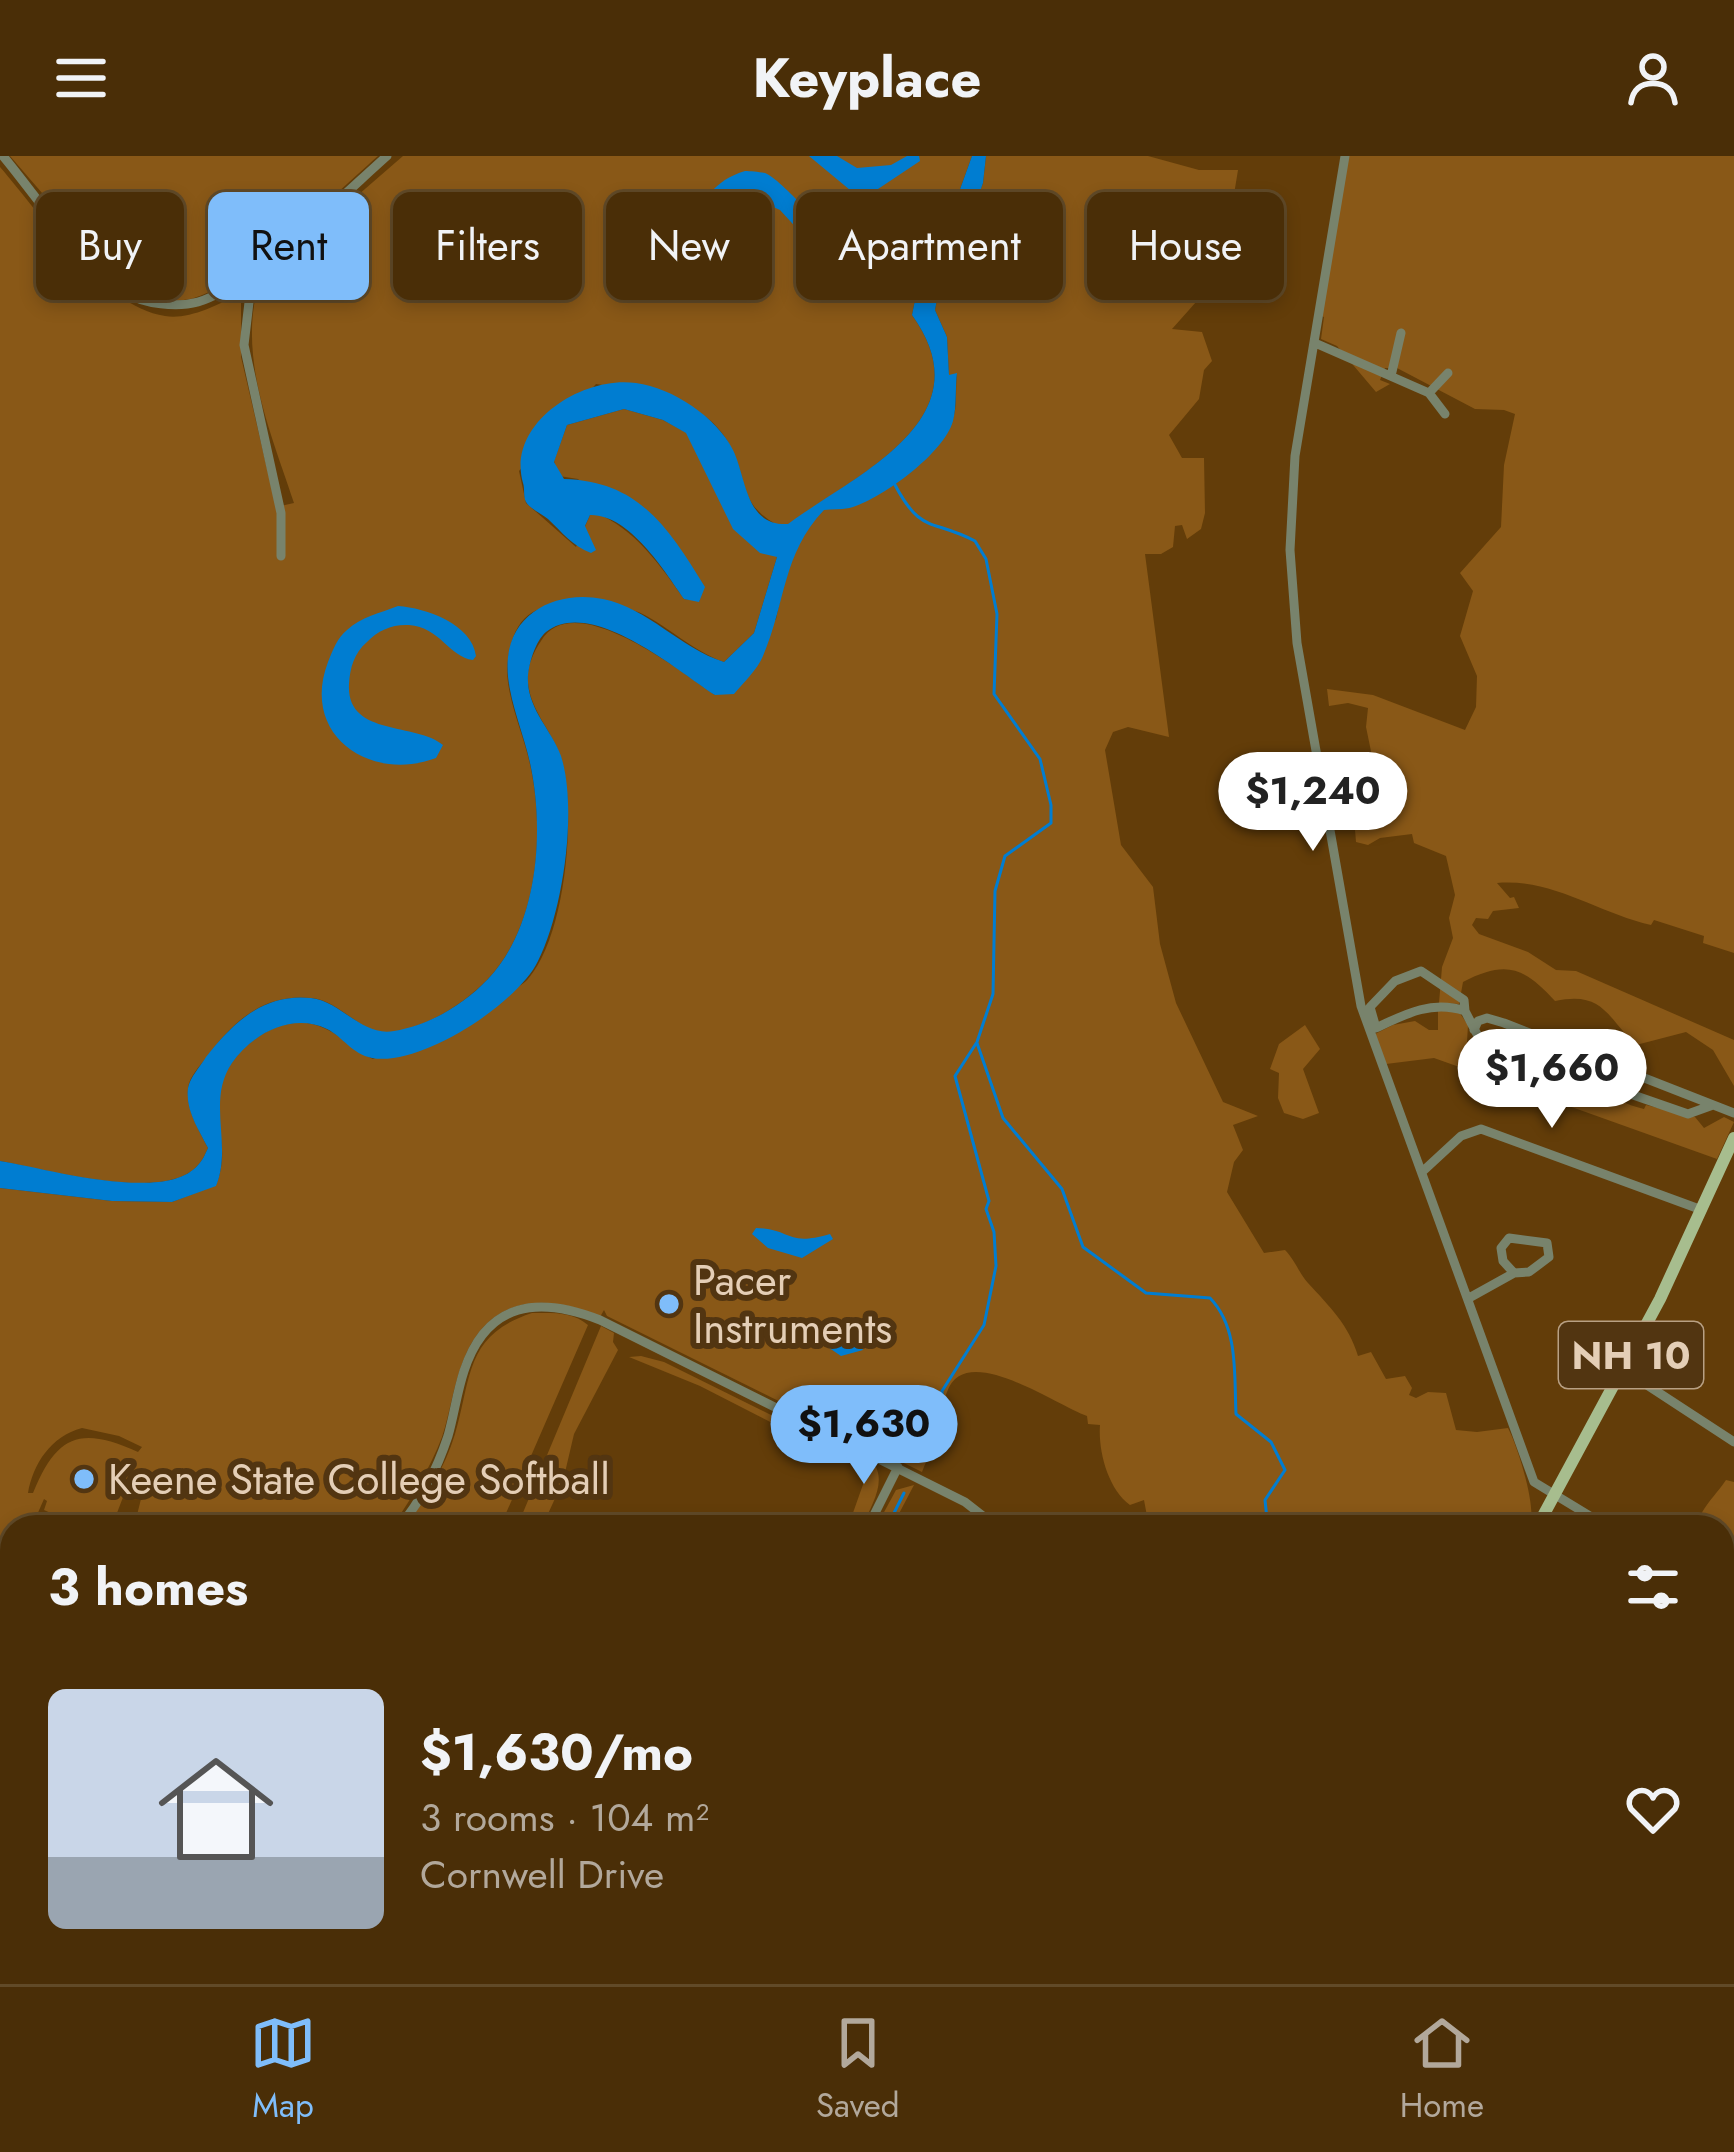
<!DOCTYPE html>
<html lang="en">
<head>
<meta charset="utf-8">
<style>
	:root { --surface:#4a2e07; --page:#513611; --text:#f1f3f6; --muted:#b2a89b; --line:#614a28; --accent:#7fbdfa }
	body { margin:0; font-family:Jost,sans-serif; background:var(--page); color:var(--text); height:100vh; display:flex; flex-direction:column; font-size:45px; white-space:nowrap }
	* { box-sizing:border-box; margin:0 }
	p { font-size:39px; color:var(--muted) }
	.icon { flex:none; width:66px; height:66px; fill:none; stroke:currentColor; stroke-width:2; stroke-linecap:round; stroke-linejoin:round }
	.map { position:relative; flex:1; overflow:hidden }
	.details { position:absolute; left:0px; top:1359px; width:1734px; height:471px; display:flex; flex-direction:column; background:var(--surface); border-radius:36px 36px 0 0; box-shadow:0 6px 18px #0003,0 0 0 3px var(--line) }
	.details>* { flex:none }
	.top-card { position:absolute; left:36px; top:36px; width:1662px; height:108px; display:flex; gap:24px }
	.price { position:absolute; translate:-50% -102px; padding:0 27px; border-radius:42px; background:#fff; color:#222; font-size:39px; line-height:78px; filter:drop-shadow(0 3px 6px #0008) }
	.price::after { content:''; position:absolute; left:50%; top:72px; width:36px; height:27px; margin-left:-18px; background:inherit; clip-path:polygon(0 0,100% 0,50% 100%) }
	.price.selected { background:var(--accent); color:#111 }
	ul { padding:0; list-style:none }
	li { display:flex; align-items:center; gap:36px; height:300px; padding:0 48px }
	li+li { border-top:3px solid var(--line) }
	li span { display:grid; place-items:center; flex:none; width:336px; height:240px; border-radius:18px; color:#555 }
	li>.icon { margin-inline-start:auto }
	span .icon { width:144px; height:144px; fill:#fffc; stroke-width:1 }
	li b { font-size:51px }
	h2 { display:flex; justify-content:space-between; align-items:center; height:144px; padding:0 48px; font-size:51px }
	.chip { padding:0 42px; border-radius:18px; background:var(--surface); box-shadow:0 6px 18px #0003,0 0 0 3px var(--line); font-size:42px; line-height:108px }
	.chip.selected { background:var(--accent); color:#111 }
	header { display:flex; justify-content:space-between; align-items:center; height:156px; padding:0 48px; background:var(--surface); font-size:54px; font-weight:700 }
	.menu { display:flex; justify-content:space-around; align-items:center; height:168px; border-top:3px solid var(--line); background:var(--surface); font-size:33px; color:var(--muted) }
	.menu a { display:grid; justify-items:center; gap:6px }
	.menu .selected { color:var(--accent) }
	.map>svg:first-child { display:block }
</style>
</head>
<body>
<header><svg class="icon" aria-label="menu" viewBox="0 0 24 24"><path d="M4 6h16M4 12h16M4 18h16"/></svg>Keyplace<svg class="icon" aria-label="person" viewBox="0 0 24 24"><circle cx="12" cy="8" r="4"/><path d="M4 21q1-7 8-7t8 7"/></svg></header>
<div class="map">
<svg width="1734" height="1828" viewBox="0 0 1734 1828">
	<rect width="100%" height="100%" fill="#633d09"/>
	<!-- green -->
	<path fill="#895817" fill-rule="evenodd" d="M10,0H378C337,36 239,133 190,143C169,147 146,140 126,134Z
		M403,0H972L950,61L926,89L912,159C987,263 857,317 788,369H777C741,348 748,331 734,298C711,241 649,237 596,228L519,315L526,347L576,391L590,359L596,357C634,372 661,410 684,443L700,445L578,323L559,320L554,305L567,269L624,253L663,264L687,277L709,321L777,401L754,477L724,506C690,495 658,460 629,453C618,450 605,451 593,450C546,446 516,448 508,503C503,532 521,572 528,600C546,670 540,769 487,824C462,849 429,870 393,876C361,881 341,844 311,842C262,837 232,867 206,902C199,911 189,921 188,933C186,954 199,974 208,992C205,998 203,1004 198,1009C165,1048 45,1013 0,1005V11C41,58 101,150 165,160C187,164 217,150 236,139L241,141V201L276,351L294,347C271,277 236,198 260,124Z
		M986,0H1148L1199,14H1238L1221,118L1172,173L1202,176L1212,205L1204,214L1199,243L1169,279L1182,302H1204L1205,357L1201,373L1187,383L1182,369L1175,370L1173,391L1161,398H1145L1169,581L1128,571L1113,576L1105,594L1121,689L1153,731L1160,788L1176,847L1223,946L1258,960L1233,969L1243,994L1234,1006L1227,1036L1264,1097L1285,1094C1295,1104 1299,1117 1308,1127C1329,1150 1349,1169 1358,1200L1371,1196L1386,1223L1405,1220L1412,1232L1409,1239L1416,1242L1428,1236L1446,1237L1456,1274L1477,1276L1508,1272C1518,1291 1537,1352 1530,1371H1149L1144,1344L1130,1349C1108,1333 1098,1295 1100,1269L1088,1268L1087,1260C1055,1249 965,1184 947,1236C943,1245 947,1254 944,1263C938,1281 929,1298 922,1316L607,1160L604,1154L600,1161C542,1135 486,1141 462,1208C453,1231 450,1257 442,1281C430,1313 411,1343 392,1371H134L141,1343L125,1336L112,1370L98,1371L78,1361L77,1365L88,1371H82L44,1354L47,1345L44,1343L33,1368L37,1369L40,1362L72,1371H12V1521L0,1517V1032L112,1045L172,1046L216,1029C231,993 213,968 219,936C228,892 283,851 326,873C344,881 355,895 373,903C412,884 450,864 488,845C500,839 519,833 528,823C566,780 577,656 561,602C553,576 531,556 528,527C526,512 533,497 541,485C573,430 682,516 715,539L776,463L785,420L803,377L824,353C873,353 928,307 952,265C958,253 955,232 957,218L949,220L947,181L935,154L940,128L953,93L967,70L983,27ZM82,1272L119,1280L142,1291L138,1296C81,1270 57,1278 33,1337H28C33,1308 51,1280 82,1272Z
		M1344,0H1734V797L1703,787L1704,780L1654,764L1651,769C1598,757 1552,722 1497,727L1510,742L1514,741L1519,752L1493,755L1488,763L1476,762L1472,769L1479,778L1528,796L1556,814L1576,815L1734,884V930L1713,894L1686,876L1636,889C1606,860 1603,835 1555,845C1524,811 1506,804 1463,826L1459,848L1439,847L1442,811L1453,782L1449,762L1455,739L1446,700L1414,687L1412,678L1380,682L1368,689L1356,686L1353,649L1378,629L1366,571L1368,552L1348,547L1329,550L1327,533L1373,539L1465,574L1476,551L1477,520L1460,480L1473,435L1460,417L1501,371L1504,309L1515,258L1504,254L1475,253L1397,212H1385L1380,224L1390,228L1376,236L1337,190L1321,183L1324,161L1317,158Z
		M1438,854L1459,856L1468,869L1467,886L1489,892L1500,899L1506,896C1533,907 1575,919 1599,933C1615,942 1626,949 1644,953L1646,949L1695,961L1704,972L1724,961L1734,966L1717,1003L1434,902L1386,908L1375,878L1393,869L1415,865L1429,874H1438Z
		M1305,869L1320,893L1303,913L1319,957L1303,963L1284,957L1278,942L1279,917L1270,913L1279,888Z
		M532,1157C551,1157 572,1155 588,1169L500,1371H405C426,1343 445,1311 455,1278C472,1220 465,1179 532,1157Z
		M601,1170L614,1177L613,1186L618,1194L574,1278L563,1325L542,1371H517Z
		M641,1200L664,1206L876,1311C885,1330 870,1352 862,1371H848L866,1320L858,1311L700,1230L629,1201Z
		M1726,1324L1734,1326V1405L1722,1419V1371H1697C1698,1355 1717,1338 1726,1324Z
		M914,1329L892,1371H876L896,1334Z
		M12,1568V1730L0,1716V1573Z
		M38,1818H305L301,1828H40Z
		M321,1818H521L525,1828H317Z
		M532,1818H960L949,1828H537Z
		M1415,1818H1596L1607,1828H1440Z
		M1607,1818H1719L1731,1828H1617Z"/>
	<!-- water -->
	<path fill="#007dd1" d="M809,0H837L857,12L891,9L907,0H919L920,5L878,33L863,39L850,34Z
		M972,0H986L983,27L968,70L953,93L940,128L935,154L947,181L949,219L957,217C955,233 957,250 953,265C944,297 884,341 853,351C844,354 833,353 824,354C782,398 786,447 763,500C757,514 744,526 734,538L715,539C679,516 591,440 546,476C535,485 527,512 528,526C529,554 552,575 561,600C578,653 563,756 538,805C518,847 421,911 372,902C352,898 343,881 327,873C292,856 252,878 232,907C206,945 233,989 216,1030L172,1046L112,1045L0,1032V1005C45,1012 165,1048 198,1009C203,1004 205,998 208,992C199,974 185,954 188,932C190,921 200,911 206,901C233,867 263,837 311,842C341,845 362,881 394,875C430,869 463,849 488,823C538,770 545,676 530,607C523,574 504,534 508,501C513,454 560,434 603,443C648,452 680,492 724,506L754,477L777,401L760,397L733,373L686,277L663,264L624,253L567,269L554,306L564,323C640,325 669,373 705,431L699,446L684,443C664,414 629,358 590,359L585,370L596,394L591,397C572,390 562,376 548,363C542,358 529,352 526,346C523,340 525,333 523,327C506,267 583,219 636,227C673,232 716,261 733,294C747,323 745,370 788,368C857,317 987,263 912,159L926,89L950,61Z
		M745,15C750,15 760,16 765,17C783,24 836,86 848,105L844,115L835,114L780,54L746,39C719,49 722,78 722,104L714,106L708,102C690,64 702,28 745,15Z
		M398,450C426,452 472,468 476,500L473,504C449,501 440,471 409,469C393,468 378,474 367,486C354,497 350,512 349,528C346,581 416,566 443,589L436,602C370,627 300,579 328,506C333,494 337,482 347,474C361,461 380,457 398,450Z
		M756,1072C792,1073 786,1091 830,1078L833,1083L802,1102L768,1092L752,1078Z
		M828,1174L859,1186L863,1194L841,1200L822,1187L819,1176Z
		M0,1716L12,1731V1817L0,1766Z"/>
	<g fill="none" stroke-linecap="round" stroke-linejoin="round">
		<!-- stream -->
		<path stroke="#007dd1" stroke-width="3" d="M894,327C921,379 931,362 975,385L986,403L997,458L994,538L1040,603L1051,649V667L1005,700L995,735L993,838L977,886L955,920L989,1045L986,1053L994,1076L996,1110L984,1169L942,1235L943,1254L921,1300
			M977,887L1003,962L1062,1033L1083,1091L1146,1137L1210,1142C1239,1172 1234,1219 1236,1258L1271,1286L1285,1314L1265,1344L1267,1363L1272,1371
			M887,1371L904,1337
			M560,1818L559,1825L569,1828
			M1601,1818L1612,1828"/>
		<!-- minor -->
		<path stroke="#78836c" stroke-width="9" d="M3,0C34,37 86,114 126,137C145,148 176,152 198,146C250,131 344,38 387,0
			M1345,0L1295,300L1290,394L1297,487L1361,850L1534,1326L1608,1371
			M253,112L244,189L281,357V400
			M1315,187L1429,237L1445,258
			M1391,220L1401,177
			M1429,237L1448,217
			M1421,815L1464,844L1465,855C1432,844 1405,858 1376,872L1370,851L1395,825Z
			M1465,855L1480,884L1489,889L1688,958L1713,949
			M1474,874L1478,865L1487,862L1504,867L1734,957
			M1422,1016L1461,980L1481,973L1702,1054
			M1509,1082L1547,1087L1549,1101L1529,1116L1514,1117L1503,1105L1501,1092Z
			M1469,1142L1514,1117
			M1624,1214L1734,1286
			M399,1371C422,1344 437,1313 448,1280C454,1259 457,1236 464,1215C487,1145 539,1140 600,1164L965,1346L997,1371
			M868,1371L898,1311
			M1722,1594L1734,1601
			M527,1818L531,1828"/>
		<!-- major -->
		<path stroke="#a7bd8e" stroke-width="12" d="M1537,1371L1660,1143L1734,982
			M1203,1828L1210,1818"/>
	</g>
	<!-- markers -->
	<g fill="#7fbdfa" stroke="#523511" stroke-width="4.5">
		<circle cx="669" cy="1148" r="12"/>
		<circle cx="84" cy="1323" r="12"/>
	</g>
	<g text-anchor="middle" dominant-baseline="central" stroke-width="12" stroke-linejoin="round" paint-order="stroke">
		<!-- shield labels -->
		<rect fill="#523511" stroke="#b8a084" stroke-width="3" x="1559" y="1166" width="144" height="66" rx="9"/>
		<g font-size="39" font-weight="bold" fill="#e4ceb6">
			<text x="1631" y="1199">NH 10</text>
		</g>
		<!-- poi labels -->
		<g font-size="42" fill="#e4ceb6" stroke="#523511" text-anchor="start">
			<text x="693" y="1124">Pacer<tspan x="693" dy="48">Instruments</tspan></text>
			<text x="108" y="1323">Keene State College Softball</text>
		</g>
	</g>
</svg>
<b class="price" style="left:1313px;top:698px">$1,240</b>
<b class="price" style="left:1552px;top:975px">$1,660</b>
<b class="price selected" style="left:864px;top:1331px">$1,630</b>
<div class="top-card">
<a class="chip">Buy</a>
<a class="chip selected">Rent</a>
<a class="chip">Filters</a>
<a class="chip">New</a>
<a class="chip">Apartment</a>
<a class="chip">House</a>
</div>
<section class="details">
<h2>3 homes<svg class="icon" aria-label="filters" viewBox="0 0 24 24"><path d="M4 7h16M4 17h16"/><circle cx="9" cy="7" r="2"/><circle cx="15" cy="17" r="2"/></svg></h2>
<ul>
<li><span style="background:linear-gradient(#c9d6e8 70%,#9aa5b1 0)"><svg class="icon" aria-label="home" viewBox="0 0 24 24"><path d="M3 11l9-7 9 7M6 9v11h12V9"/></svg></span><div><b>$1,630/mo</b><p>3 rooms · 104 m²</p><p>Cornwell Drive</p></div><svg class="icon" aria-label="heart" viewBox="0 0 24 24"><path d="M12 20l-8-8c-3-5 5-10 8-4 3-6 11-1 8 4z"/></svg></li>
</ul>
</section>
</div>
<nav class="menu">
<a class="selected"><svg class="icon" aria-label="map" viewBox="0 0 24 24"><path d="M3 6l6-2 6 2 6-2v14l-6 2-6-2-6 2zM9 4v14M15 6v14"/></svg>Map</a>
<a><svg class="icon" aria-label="saved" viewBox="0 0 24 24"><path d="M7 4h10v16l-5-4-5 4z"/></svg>Saved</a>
<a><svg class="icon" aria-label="home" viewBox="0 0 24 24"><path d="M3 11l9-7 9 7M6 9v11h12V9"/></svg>Home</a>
</nav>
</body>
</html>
